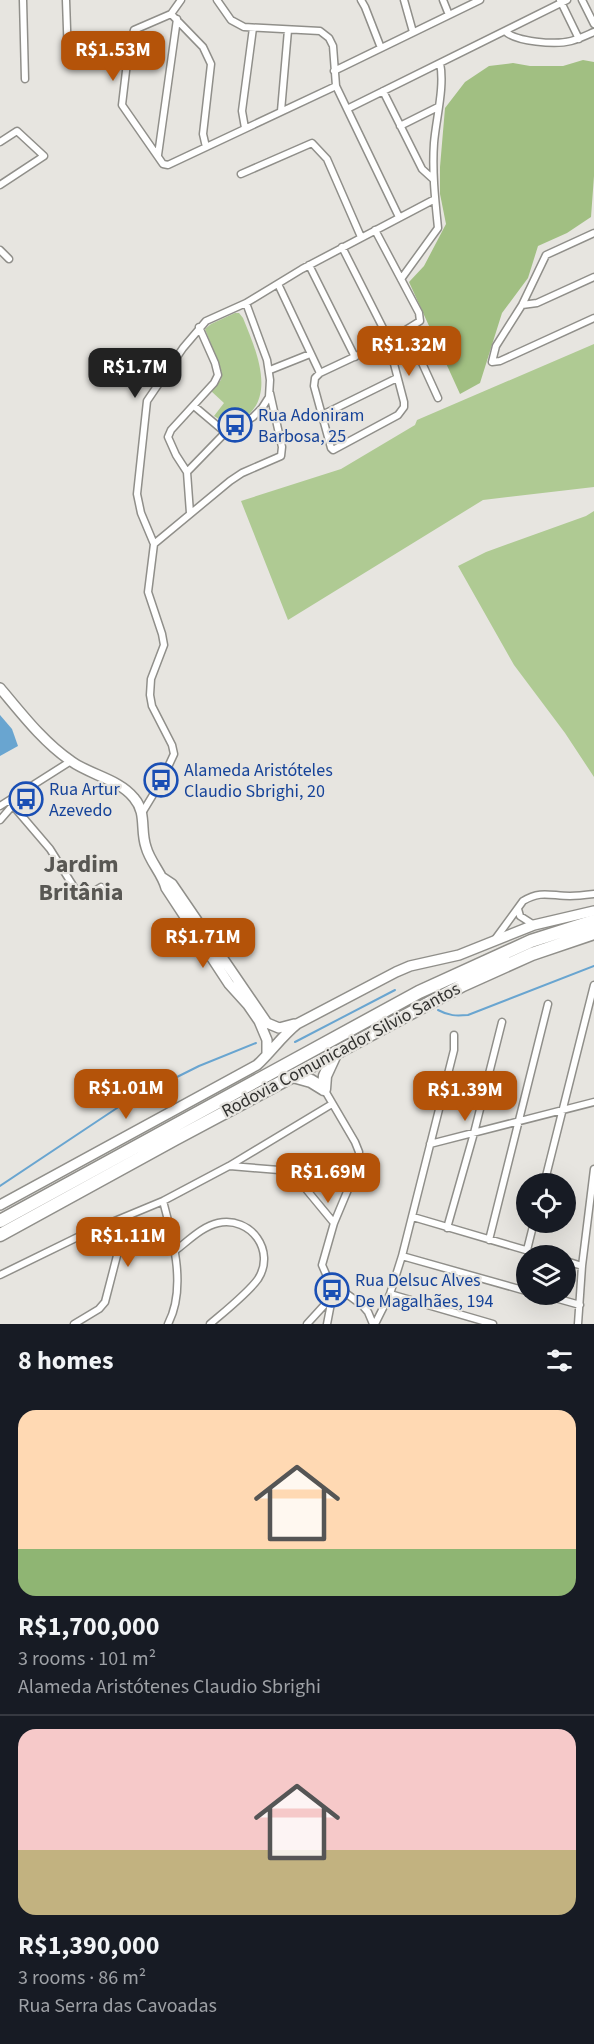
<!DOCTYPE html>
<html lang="en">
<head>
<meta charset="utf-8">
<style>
	:root { --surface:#171b24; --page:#20242c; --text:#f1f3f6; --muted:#9ea1a6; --line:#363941; --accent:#b45309 }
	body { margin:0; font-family:"Source Sans 3",sans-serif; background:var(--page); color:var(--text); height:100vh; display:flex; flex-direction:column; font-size:22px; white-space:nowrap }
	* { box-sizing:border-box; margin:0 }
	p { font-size:20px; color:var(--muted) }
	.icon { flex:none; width:33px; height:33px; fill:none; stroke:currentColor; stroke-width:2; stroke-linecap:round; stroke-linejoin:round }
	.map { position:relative; height:1324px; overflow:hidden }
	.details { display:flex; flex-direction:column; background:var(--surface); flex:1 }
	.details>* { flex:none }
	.tools { position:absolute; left:516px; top:1173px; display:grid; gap:12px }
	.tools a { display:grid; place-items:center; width:60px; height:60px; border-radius:50%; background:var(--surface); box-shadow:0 6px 24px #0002; font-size:30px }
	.price { position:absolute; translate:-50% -51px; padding:0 14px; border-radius:12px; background:var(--accent); color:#fff; font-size:20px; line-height:39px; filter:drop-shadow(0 2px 3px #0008) }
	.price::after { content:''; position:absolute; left:50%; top:36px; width:18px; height:14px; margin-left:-9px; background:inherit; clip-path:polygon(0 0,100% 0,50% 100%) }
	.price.active { background:#222; color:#fff }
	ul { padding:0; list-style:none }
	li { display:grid; align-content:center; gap:12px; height:318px; padding:0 18px }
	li+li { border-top:2px solid var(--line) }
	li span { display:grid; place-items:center; height:186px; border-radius:18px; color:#555 }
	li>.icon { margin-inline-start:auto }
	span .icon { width:108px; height:108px; fill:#fffc; stroke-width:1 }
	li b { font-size:26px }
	h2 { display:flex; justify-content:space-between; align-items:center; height:72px; padding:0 18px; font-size:26px }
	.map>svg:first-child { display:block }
</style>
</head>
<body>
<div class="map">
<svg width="594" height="1324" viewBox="0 0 594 1324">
	<rect width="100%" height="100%" fill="#e7e5e0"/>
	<!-- green -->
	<path fill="#afca93" d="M235,313H239L243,318C258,355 281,406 230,426L214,416L224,403L211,391L221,380L222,373L205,329L211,324Z
		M594,344V487L483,500L288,620L241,501L341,469L415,425L417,420Z
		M594,511V777L565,733L514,665L458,566L486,552L586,516Z"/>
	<!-- forest -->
	<path fill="#a1bf82" d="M583,60L594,62V176L591,217L567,233L538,246L528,278L502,313L480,383L460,394L409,282L424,266L446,224L440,194V167L445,108L465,82L489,66L513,63L530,66H563Z"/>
	<!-- water -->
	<path fill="#69a5d0" d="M0,715L12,729L18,746L0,756Z"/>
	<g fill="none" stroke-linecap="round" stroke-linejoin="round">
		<!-- stream -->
		<path stroke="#69a5d0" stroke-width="2" d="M438,1010C449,1016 456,1016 468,1015L594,966
			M295,1042L395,990
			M0,1186L123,1104L199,1066L256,1043"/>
		<!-- street casing -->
		<g stroke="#908f8a" stroke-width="9">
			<path id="street" d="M23,0L25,79
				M66,0L68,58
				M181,0L171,14L134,30L128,54L122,105L163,164L168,165L336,86
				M217,0L231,20L244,27L320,31L329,38L333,46L336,86L399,217
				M361,0L365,7L381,48
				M404,0L413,32
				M443,0L449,15
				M560,0L579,39
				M582,0L594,24
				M171,14L203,47L211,64L203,134L206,147
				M505,31C515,42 556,45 571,41C579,39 587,35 594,32
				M334,71L480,0
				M383,91L422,169L433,179
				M347,109L567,0
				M281,111L288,30
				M400,126L438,107
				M245,128L242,111L253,28
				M0,142L17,131L44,156L0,185
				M158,155L177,19
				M241,174L312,143L327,159L361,237
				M594,233L546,255L522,305L496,346L492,362L500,361L594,318
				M342,247L386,334L388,341L404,402V407L398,415L333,450L331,448L314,386L315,378L320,373L388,341L420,321L419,313L375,230
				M0,250L9,259
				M309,265L355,357
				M401,279L438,228C435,199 432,171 434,143C436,119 445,86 440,63
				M278,284L320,373
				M522,305L537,303L594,277
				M407,330L438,398
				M270,370L310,354
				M194,406L226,433
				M322,415L397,378
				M187,472L222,436L253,417L262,408L269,397L270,380L267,360L246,303
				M190,513L187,472L176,455L168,437L171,430L214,383L218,375L215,363L199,327
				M154,544L230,481L242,473L281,456L282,447L270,393
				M9,801L50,849L77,892L86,896L101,887
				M0,806L71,761
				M142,813L162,780L174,754L172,745L152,706L150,695L151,679L164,645L162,634L148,592L154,544L141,513L137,494L147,401L183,348L206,321L246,303L302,269L435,199
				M0,820L13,805
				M518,909L520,916L534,925
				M496,938L523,901C541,890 551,896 570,896C578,896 586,895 594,894
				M324,1089L355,1142L359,1152L357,1168L334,1223L322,1265L329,1281L362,1305L368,1312L373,1324
				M430,1144L594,1102
				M230,1166L279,1170L296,1177L334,1223
				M544,1184L594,985
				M163,1201C173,1239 187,1288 168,1324
				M413,1217L546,1256
				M447,1228L474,1133L502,1022
				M489,1240L548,1004
				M176,1250C188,1241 203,1226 218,1223C251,1216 276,1251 258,1279C248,1293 224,1312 210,1324
				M527,1250L534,1222
				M402,1256L526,1291
				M566,1261L582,1266
				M0,1275L86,1233L163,1201L229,1166L332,1104
				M390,1294L493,1324
				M541,1294L580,1305
				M74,1324L99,1309L105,1302L127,1217
				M307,1324L339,1289
				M327,1324L332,1298
				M375,1324L390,1294L402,1256L454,1050V1035
				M578,1324L582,1266L594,1169"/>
		</g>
		<!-- secondary casing -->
		<g stroke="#908f8a" stroke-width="12">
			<path id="secondary" d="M0,688C21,713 44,743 71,761C90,775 119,779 134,798C147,813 140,830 146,847C150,862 162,873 166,888L229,984L248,1005L259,1021L267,1040V1055
				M163,878L172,884L267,1023L279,1028L294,1024
				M0,1205L257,1065C271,1052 282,1036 297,1024L396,972L410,966L459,955L534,925L594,911"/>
		</g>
		<!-- highway casing -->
		<g stroke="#908f8a" stroke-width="15">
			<path id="highway" d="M293,1076L311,1081L324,1089
				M324,1089L325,1076L336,1052
				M0,1221L419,992L531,941L594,921
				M0,1235L175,1139L463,985L532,954L594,933"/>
		</g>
		<!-- street -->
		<use href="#street" stroke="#fff" stroke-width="6"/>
		<!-- secondary -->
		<use href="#secondary" stroke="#fff" stroke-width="9"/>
		<!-- highway -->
		<use href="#highway" stroke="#fff" stroke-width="12"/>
	</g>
	<!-- icons -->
	<defs>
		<g id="bus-ring" transform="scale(1.725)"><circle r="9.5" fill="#e7e5e0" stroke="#1a4fb4" stroke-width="1.5"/><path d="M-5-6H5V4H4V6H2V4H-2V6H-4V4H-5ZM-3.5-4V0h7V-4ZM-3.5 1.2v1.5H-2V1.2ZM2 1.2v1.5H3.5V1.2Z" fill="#1a4fb4"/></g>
	</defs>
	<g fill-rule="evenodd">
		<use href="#bus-ring" x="235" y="425"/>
		<use href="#bus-ring" x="161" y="780"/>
		<use href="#bus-ring" x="26" y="799"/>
		<use href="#bus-ring" x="332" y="1290"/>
	</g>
	<g text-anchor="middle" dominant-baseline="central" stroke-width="4.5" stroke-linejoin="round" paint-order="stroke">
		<!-- transit labels -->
		<g font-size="18" fill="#164399" stroke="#e7e5e0" text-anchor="start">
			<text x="258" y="415">Rua Adoniram<tspan x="258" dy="21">Barbosa, 25</tspan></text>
			<text x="184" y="770">Alameda Aristóteles<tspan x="184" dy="21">Claudio Sbrighi, 20</tspan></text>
			<text x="49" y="789">Rua Artur<tspan x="49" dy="21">Azevedo</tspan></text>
			<text x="355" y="1280">Rua Delsuc Alves<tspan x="355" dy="21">De Magalhães, 194</tspan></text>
		</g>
		<!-- street labels -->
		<g font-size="18" fill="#31312f" stroke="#e7e5e0">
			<text transform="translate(341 1050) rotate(-28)">Rodovia Comunicador Silvio Santos</text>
		</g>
		<!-- district labels -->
		<g font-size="24" font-weight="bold" fill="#585753" stroke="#e7e5e0">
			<text x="81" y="864">Jardim<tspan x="81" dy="28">Britânia</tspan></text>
		</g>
	</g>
</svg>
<div class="tools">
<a><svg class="icon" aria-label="locate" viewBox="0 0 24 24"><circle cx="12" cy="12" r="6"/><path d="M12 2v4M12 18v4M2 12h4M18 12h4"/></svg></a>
<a><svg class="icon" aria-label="layers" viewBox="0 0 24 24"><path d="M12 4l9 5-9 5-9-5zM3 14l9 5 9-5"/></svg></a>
</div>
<b class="price" style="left:113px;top:82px">R$1.53M</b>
<b class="price" style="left:409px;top:377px">R$1.32M</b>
<b class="price active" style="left:135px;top:399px">R$1.7M</b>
<b class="price" style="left:203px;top:969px">R$1.71M</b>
<b class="price" style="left:126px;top:1120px">R$1.01M</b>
<b class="price" style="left:465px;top:1122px">R$1.39M</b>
<b class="price" style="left:328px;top:1204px">R$1.69M</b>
<b class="price" style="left:128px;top:1268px">R$1.11M</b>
</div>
<section class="details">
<h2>8 homes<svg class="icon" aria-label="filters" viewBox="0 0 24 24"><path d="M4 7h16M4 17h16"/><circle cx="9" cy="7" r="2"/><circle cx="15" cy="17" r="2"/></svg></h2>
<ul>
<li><span style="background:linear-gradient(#ffd9b3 75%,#8fb573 0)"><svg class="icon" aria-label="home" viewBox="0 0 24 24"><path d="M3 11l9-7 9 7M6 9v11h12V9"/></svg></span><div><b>R$1,700,000</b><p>3 rooms · 101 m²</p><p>Alameda Aristótenes Claudio Sbrighi</p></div></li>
<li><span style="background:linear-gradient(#f6c9c9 65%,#c2b280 0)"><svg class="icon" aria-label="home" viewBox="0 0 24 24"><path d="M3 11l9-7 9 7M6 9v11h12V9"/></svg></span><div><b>R$1,390,000</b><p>3 rooms · 86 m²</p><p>Rua Serra das Cavoadas</p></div></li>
</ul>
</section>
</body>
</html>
